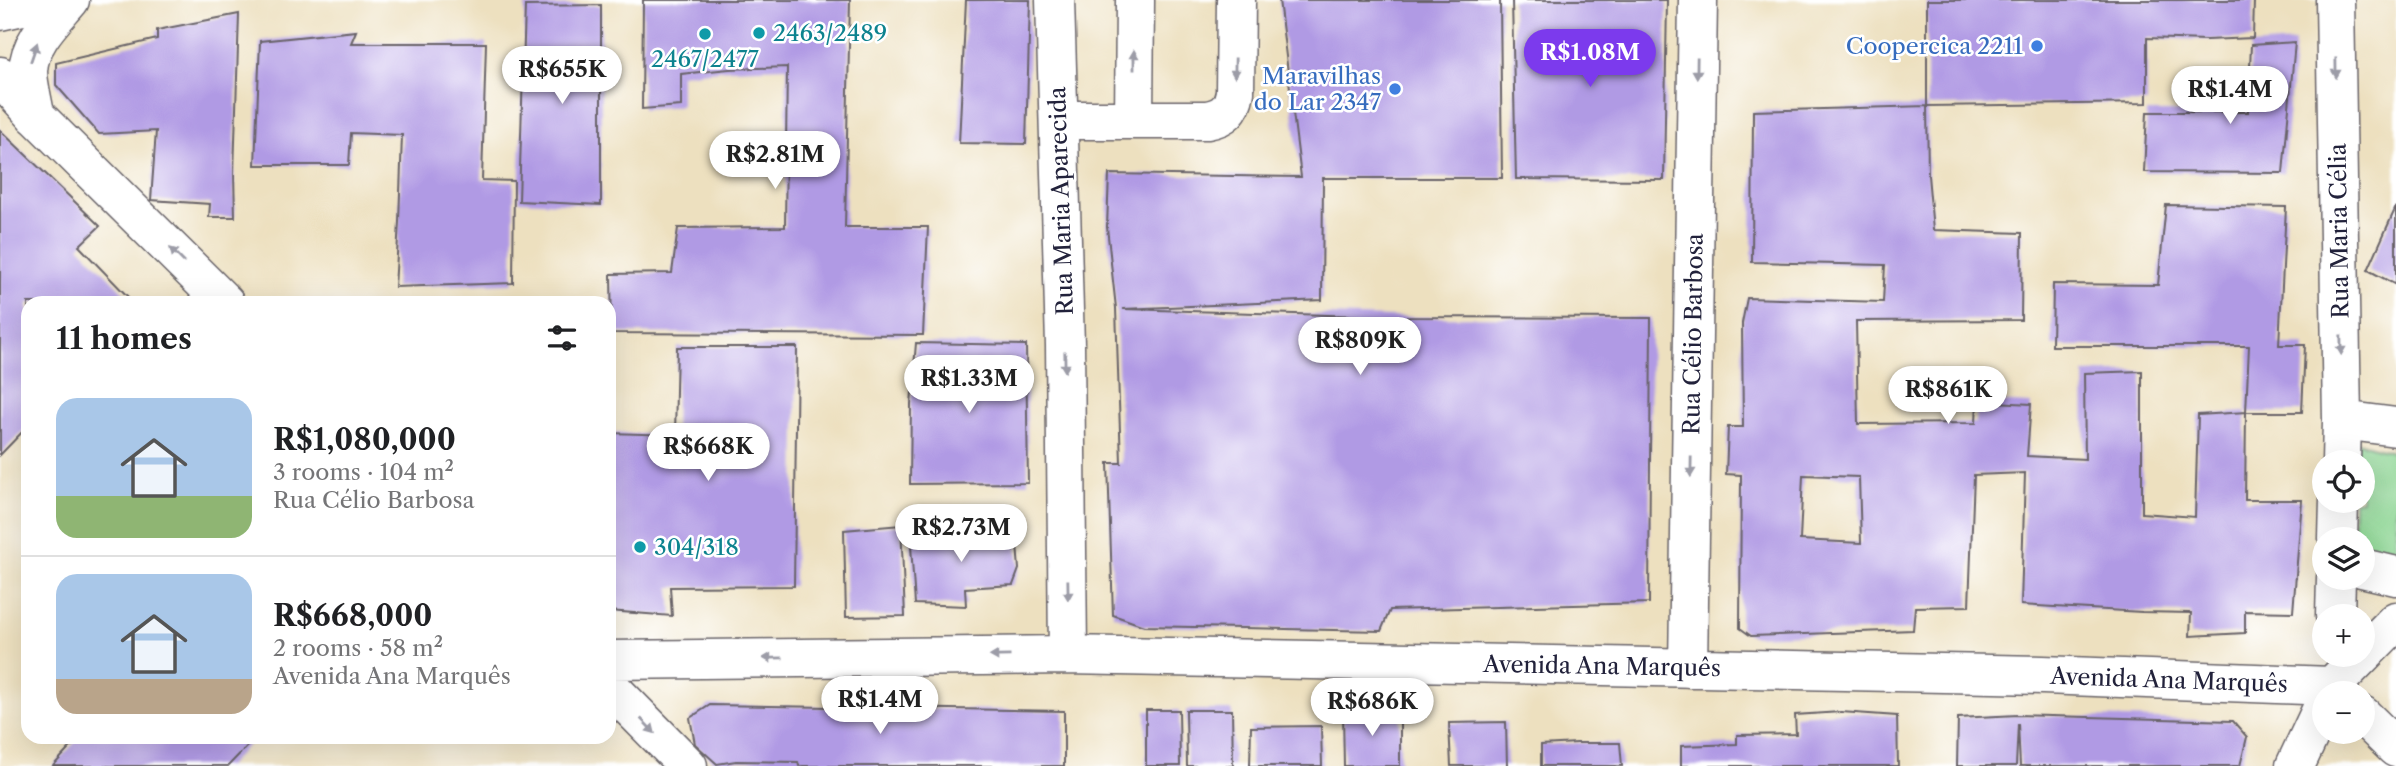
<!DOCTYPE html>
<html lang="en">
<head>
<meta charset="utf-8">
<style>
	:root { --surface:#fff; --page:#f2f2f2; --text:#202124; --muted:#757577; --line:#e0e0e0; --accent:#7c3aed }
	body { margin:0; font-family:"Libre Caslon Text",serif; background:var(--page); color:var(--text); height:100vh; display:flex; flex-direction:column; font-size:26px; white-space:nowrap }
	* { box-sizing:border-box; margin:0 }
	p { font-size:23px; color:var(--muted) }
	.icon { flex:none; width:38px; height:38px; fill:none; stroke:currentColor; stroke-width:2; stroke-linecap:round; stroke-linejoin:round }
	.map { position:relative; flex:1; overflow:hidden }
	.sheet { position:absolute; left:21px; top:296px; width:595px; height:448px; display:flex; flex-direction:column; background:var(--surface); border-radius:21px; box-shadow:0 7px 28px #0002 }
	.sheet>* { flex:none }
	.fabs { position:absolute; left:2312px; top:450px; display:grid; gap:14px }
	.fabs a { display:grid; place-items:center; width:63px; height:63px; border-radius:50%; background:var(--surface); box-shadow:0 7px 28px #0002; font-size:35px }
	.price { position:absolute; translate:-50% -60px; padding:0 16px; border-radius:24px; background:#fff; color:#222; font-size:23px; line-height:46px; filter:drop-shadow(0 2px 4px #0008) }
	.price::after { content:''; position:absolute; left:50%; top:42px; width:21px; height:16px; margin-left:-10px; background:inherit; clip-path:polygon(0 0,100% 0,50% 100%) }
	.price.selected { background:var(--accent); color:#fff }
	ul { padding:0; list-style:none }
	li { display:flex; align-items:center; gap:21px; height:175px; padding:0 35px }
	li+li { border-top:2px solid var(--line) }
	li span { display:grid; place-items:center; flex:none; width:196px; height:140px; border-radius:21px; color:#555 }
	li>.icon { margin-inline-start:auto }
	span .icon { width:84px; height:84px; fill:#fffc; stroke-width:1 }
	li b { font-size:30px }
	h2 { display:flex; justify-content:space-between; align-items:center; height:84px; padding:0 35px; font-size:30px }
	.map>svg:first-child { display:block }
</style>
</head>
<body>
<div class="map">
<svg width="2396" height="766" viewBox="0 0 2396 766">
	<rect width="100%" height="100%" fill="#fff"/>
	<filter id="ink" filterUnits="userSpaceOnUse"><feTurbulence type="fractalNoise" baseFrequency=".0143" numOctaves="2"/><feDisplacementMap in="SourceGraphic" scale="14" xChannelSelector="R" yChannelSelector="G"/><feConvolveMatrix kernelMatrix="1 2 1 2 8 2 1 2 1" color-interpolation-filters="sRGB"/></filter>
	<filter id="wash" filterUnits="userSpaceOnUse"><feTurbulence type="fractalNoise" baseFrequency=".00686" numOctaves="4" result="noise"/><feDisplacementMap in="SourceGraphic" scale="28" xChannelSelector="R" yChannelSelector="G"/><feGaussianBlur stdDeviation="1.57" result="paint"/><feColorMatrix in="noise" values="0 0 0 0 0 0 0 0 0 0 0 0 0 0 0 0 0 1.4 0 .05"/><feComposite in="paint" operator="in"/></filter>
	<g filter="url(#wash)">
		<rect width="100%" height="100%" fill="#ede0bf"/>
		<!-- green -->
		<path fill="#89d490" stroke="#567b66" stroke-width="2" d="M2357,442L2396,453V558L2363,551L2362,539H2353L2354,501L2362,500V462H2356Z"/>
		<g id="blocks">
			<!-- building -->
			<path fill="#b09ae4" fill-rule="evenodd" d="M643,0H850L845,227H928L923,335L612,333L611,274L672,273L678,228L785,227L787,67L729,69L681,74V106L642,109Z
				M966,0H1030L1026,144L959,143Z
				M1279,0H1500L1502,178H1323L1322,300L1123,309L1393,317L1651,318L1649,603L1390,610L1381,631L1144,626L1113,615L1108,463H1121L1116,308L1107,227L1109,174L1301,177Z
				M1512,0H1667L1664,180L1516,179Z
				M1927,0H2254L2253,38L2206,40L2147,38V103L1927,106Z
				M601,5V205L519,201L525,6Z
				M239,14L234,173L235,217H209L210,204L151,200L156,131L99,134L56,85V63L157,39V30Z
				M356,31L351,43H486L482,180L514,181L513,283L395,287L399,222L402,135L351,133L349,165H255L260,41Z
				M2295,42L2283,173L2144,172L2147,112H2248L2251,45Z
				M1927,106L1928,175L1933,230L2022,233L2021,320L1856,321L1858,424L1976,423L1977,401L2031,404L2027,456L2085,459L2084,373L2142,371V513L2195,517L2198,415L2246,412L2245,500H2302L2293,612L2245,611V633L2190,636L2191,613L2142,612L2021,605L2025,473L1974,475L1969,606L1915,607L1913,630L1751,636L1740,628L1741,475L1726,474L1728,427H1743L1742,323L1747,298L1883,302L1885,265L1752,262L1753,111ZM1803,475L1859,477L1861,543L1800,540Z
				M0,130L100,226L79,246L134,303H28V426L0,455Z
				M2166,205L2286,207L2279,345H2305L2302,412H2246L2249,346H2052L2053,284L2158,285Z
				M2396,207V285L2368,270Z
				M916,343L1026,345L1028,483L910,484L911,404Z
				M677,347H797L794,586L670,587L672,616L609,611V433L675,435Z
				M901,525L905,616L846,617L844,530Z
				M910,531L1016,533L1019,569L1013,585L965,588L966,606L915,604Z
				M710,705L1064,711V766H799L798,762L736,761L717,764L695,744L690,718Z
				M1146,710H1179L1180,766H1146Z
				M1186,710H1232L1233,766H1187Z
				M1343,711H1400V766H1344Z
				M1841,712L1897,716L1898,766H1681V746L1737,744V735L1796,734L1795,715Z
				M2018,715L2233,721L2247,737L2240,766H2020L2018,723L2016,766H1957L1958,718Z
				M1506,722L1507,766H1451L1449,723Z
				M1321,726L1322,766H1250L1251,727Z
				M80,737H256L228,766H53Z
				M1577,743H1620L1622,766H1541V745Z"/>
		</g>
	</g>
	<g filter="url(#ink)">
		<use href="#blocks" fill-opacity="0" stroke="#696469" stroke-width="2"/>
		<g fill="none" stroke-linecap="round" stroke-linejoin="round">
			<!-- minor casing -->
			<g stroke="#696469" stroke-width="41">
				<path id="minor" d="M1055,0L1065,345L1068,655
					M2335,0L2342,420L2341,462
					M0,76L35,115L225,303
					M1059,120H1207C1224,117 1232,110 1235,92L1236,0
					M1134,120L1135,0
					M2342,420L2396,427
					M2338,539L2339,500
					M2362,568L2396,576
					M2335,616L2336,578
					M609,660L1068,655L2043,675L2332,686L2340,693
					M1688,668L1698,0
					M609,686L688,766
					M2329,693L2332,686L2396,621
					M2362,715L2396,748
					M2295,766L2324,704"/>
			</g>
			<!-- major casing -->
			<g stroke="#696469" stroke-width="41">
				<path id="major" d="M0,11L50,0
					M35,115C33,101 28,84 28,71C29,42 53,20 70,0"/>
			</g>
			<!-- minor -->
			<use href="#minor" stroke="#fff" stroke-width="38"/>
			<!-- major -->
			<use href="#major" stroke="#fff" stroke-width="38"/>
		</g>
		<!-- one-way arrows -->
		<defs><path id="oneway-solid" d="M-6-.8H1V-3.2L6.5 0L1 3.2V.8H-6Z" transform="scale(1.75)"/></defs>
		<g fill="#9c9ca7">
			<use href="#oneway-solid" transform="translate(34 52) rotate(-71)"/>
			<use href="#oneway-solid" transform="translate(1134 60) rotate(-90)"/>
			<use href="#oneway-solid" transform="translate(1235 68) rotate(91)"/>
			<use href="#oneway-solid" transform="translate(1697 68) rotate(91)"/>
			<use href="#oneway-solid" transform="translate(2336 68) rotate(89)"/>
			<use href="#oneway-solid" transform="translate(177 255) rotate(-135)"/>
			<use href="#oneway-solid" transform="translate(2341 345) rotate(89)"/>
			<use href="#oneway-solid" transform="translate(1065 362) rotate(89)"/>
			<use href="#oneway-solid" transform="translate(1691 467) rotate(91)"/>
			<use href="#oneway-solid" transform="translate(1068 590) rotate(89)"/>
			<use href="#oneway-solid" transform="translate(1000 656) rotate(179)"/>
			<use href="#oneway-solid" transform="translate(773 658) rotate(179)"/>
			<use href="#oneway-solid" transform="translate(648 726) rotate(46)"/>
		</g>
	</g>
	<!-- markers -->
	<g fill="#0f9aa8" stroke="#fff" stroke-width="2.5">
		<circle cx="759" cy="33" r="7"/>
		<circle cx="705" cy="34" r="7"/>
		<circle cx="640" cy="547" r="7"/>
	</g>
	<g fill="#3f7fe0" stroke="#fff" stroke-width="2.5">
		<circle cx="2037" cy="46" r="7"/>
		<circle cx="1395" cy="89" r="7"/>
	</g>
	<g text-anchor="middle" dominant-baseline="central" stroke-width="5" stroke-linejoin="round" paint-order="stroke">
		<!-- culture labels -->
		<g font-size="23" fill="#0d838f" stroke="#fff" text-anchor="start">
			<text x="773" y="33">2463/2489</text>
			<text x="705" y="59" text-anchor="middle">2467/2477</text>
			<text x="654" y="547">304/318</text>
		</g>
		<!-- shop labels -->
		<g font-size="23" fill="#366cbe" stroke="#fff" text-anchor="end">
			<text x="2023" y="46">Coopercica 2211</text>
			<text x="1381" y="76">Maravilhas<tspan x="1381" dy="26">do Lar 2347</tspan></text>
		</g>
		<!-- street labels -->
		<g font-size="23" fill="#22223b" stroke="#fff">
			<text transform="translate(1061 201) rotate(-92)">Rua Maria Aparecida</text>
			<text transform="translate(2339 231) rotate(-91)">Rua Maria Célia</text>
			<text transform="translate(1693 334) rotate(-89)">Rua Célio Barbosa</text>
			<text transform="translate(1602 666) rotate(1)">Avenida Ana Marquês</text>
			<text transform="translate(2169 680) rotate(2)">Avenida Ana Marquês</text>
		</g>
	</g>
</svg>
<div class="fabs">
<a><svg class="icon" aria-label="locate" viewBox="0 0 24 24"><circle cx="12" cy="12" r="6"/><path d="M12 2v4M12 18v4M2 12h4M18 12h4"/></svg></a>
<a><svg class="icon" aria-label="layers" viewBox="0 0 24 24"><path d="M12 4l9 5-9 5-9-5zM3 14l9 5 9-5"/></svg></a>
<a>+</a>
<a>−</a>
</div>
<b class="price selected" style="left:1590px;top:89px">R$1.08M</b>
<b class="price" style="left:562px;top:106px">R$655K</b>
<b class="price" style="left:2230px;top:126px">R$1.4M</b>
<b class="price" style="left:775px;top:191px">R$2.81M</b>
<b class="price" style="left:1360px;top:377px">R$809K</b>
<b class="price" style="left:969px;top:415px">R$1.33M</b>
<b class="price" style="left:1948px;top:426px">R$861K</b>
<b class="price" style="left:708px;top:483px">R$668K</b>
<b class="price" style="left:961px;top:564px">R$2.73M</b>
<b class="price" style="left:880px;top:736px">R$1.4M</b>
<b class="price" style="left:1372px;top:738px">R$686K</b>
<section class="sheet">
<h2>11 homes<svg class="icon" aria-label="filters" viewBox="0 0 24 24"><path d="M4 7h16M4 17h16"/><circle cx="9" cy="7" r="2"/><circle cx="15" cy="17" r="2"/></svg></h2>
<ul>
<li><span style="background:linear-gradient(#a9c7e8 70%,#8fb573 0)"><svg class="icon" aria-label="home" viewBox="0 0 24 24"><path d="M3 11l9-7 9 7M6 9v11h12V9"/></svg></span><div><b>R$1,080,000</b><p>3 rooms · 104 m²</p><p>Rua Célio Barbosa</p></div></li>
<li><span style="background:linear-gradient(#a9c7e8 75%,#b9a48a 0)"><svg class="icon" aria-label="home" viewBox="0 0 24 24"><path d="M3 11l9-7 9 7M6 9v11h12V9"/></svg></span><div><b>R$668,000</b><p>2 rooms · 58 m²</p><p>Avenida Ana Marquês</p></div></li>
</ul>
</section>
</div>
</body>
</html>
